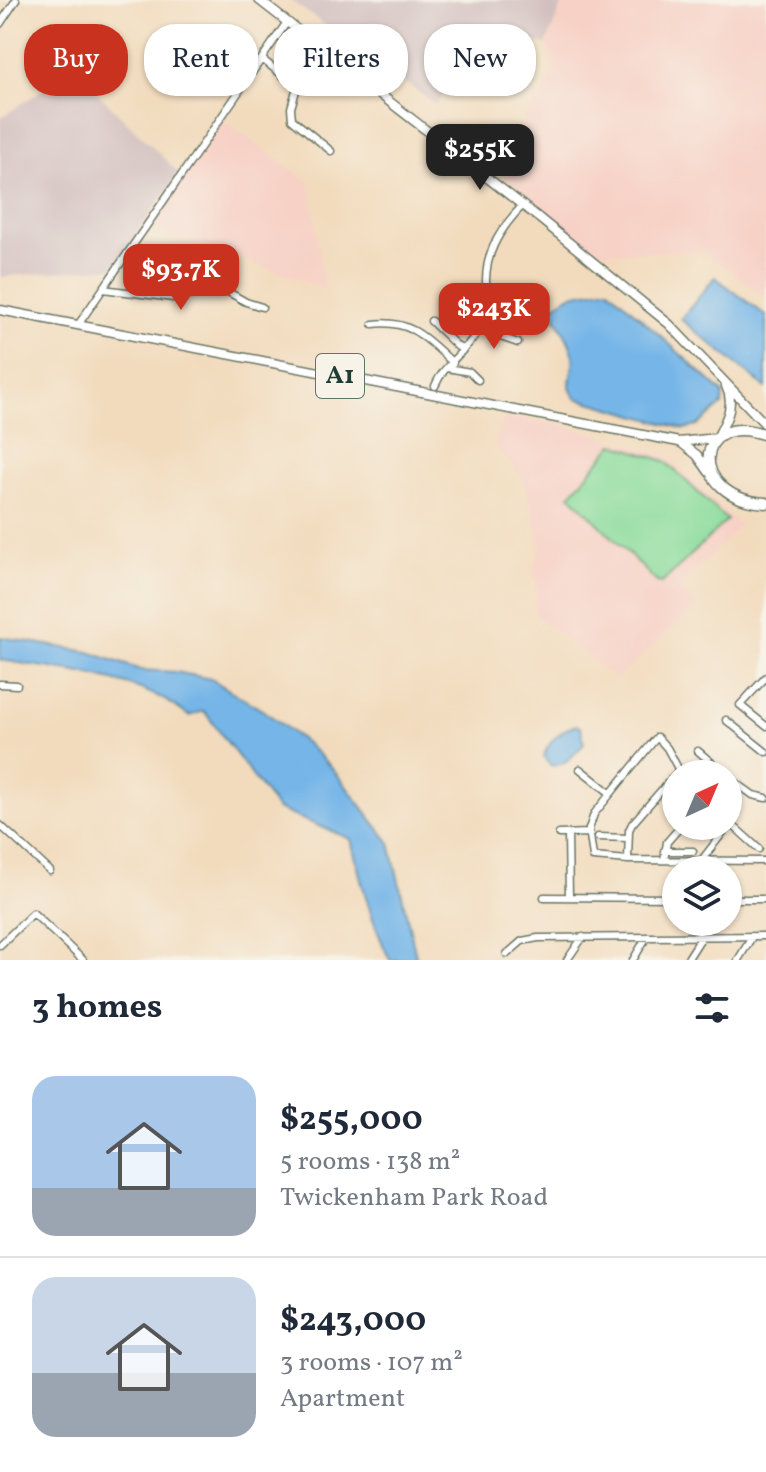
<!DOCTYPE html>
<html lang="en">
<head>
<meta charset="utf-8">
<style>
	:root { --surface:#fff; --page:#f2f2f3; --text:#1f2937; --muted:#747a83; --line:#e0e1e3; --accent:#c8321e }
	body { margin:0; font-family:Vollkorn,serif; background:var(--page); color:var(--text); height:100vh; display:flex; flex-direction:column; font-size:30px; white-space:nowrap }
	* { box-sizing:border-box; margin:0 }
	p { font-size:26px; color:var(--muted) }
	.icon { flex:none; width:44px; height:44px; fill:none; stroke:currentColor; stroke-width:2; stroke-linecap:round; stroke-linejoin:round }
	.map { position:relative; height:960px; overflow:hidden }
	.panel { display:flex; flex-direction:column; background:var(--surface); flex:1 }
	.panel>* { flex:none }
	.top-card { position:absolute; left:24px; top:24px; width:718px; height:72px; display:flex; gap:16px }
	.needle { width:52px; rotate:44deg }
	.tools { position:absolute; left:662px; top:760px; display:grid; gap:16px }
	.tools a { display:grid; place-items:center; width:80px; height:80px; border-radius:50%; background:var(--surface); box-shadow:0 2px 6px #0004; font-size:40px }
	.price { position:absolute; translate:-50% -68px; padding:0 18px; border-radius:16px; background:var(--accent); color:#fff; font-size:26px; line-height:52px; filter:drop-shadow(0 2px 4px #0008) }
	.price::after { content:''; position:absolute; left:50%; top:48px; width:24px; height:18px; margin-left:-12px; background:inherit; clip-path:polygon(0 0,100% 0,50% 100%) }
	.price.current { background:#222; color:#fff }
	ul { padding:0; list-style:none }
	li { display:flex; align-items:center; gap:24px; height:200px; padding:0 32px }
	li+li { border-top:2px solid var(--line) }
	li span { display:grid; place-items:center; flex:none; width:224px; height:160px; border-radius:24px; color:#555 }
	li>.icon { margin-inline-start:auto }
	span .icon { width:96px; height:96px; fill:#fffc; stroke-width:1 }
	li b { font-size:34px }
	h2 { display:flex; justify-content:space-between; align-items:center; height:96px; padding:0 32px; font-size:34px }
	.pill { padding:0 28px; border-radius:32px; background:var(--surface); box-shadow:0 2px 6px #0004; font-size:28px; line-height:72px }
	.pill.current { background:var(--accent); color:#fff }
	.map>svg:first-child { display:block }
</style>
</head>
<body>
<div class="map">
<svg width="766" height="960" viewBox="0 0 766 960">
	<rect width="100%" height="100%" fill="#f7f3e8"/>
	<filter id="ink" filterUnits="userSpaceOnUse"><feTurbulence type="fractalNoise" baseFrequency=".0125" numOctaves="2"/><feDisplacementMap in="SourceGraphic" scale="16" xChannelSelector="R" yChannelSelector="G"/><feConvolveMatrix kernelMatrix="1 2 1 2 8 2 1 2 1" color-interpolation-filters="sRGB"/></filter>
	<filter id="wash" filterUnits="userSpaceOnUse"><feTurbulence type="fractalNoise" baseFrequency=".006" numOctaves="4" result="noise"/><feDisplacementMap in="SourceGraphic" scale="32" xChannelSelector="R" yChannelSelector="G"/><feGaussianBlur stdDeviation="1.8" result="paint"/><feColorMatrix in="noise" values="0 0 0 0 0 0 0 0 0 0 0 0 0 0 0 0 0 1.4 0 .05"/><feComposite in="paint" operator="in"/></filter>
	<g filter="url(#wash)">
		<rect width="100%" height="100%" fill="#f2dbbd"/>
		<!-- built -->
		<path fill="#f7d1c6" d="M564,0H766V298L704,251L597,252L492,167L556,71L546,44Z
			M222,119L310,183L324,288L156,229L153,218Z
			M505,416L570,427L667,456L741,525L679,587L696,607L616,679L534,615L537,579L532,576L541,543L524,479L494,445Z"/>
		<!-- industrial -->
		<path fill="#d2bfbf" d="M290,0H564L546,44L511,40L494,26L436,105Z
			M73,69L179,173L113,267L0,277V118Z"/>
		<!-- green -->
		<path fill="#8adc9c" stroke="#548c68" stroke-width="2" d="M614,444L665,461L727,520L662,583L657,582L570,495Z"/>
		<!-- water -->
		<path fill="#74b5e8" stroke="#4a798e" stroke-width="2" d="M715,277L766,316V388L683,321L681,319Z
			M608,288L723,393L722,405L697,426L684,429L576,398C563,384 576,371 573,355C571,340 557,322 550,308L571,295Z
			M0,637L89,652L141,670L176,672L211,679L267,713L306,743L331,767L390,843L417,960H390C371,921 361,881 351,839L277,809L204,711L189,716C179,709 168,701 157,696C109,673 52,669 0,660Z
			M577,725L581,728L584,744C575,753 564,768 550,765L544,757C546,743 563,728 577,725Z"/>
	</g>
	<g filter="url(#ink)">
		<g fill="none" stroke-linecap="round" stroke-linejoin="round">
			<!-- minor casing -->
			<g stroke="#697464" stroke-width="9">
				<path id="minor" d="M0,24L16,0
					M262,59L297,87L291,108L292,119L331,151
					M103,289L173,298L223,289L246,302L262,307
					M431,321L458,347L464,349
					M373,324C411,319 427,339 453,363
					M78,325L287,22
					M480,330L518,343
					M447,368L470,372L478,380
					M435,386C445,362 471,348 483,323C490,310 487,296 486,281C486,250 502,227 523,205
					M766,677L740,705L766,726
					M0,684L17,685
					M726,720L766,752
					M698,751L725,774
					M580,769L610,793
					M681,774L667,748L657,737L594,814L589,829L593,857L628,860L766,861
					M728,777L753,795L766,798
					M728,821L759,849
					M0,825L50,871
					M559,834L589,833
					M568,834L569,897
					M598,837L628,838
					M664,851H693
					M628,860L629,830L632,824L679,770
					M664,860L667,842L681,826
					M701,861L728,826
					M544,897L676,898
					M728,899H766
					M0,945L33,913L83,960
					M507,954L522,941L538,938L766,936
					M567,960L583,937
					M633,960L646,938
					M687,960L701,938
					M738,960L752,937"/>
			</g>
			<!-- major casing -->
			<g stroke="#697464" stroke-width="11">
				<path id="major" d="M259,0L539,218L669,324L766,425
					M0,310L679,442L716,438
					M718,436C727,419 735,404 726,386
					M680,442L697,455L709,472"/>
			</g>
			<!-- highway casing -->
			<g stroke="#697464" stroke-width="13">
				<path id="highway" d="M766,435C693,408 686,499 766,503"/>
			</g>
			<!-- minor -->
			<use href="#minor" stroke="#fff" stroke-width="6"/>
			<!-- major -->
			<use href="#major" stroke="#fff" stroke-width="8"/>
			<!-- highway -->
			<use href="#highway" stroke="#fff" stroke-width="10"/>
		</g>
	</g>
	<g text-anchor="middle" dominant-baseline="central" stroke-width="6" stroke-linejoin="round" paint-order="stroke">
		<!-- shield labels -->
		<rect fill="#f7f3e8" stroke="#60746a" stroke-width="2" x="316" y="354" width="48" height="44" rx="6"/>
		<g font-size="26" font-weight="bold" fill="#1f3d34">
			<text x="340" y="376">A1</text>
		</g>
	</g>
</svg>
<div class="tools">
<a><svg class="needle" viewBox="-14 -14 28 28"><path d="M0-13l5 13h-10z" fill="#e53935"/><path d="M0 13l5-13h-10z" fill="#747a83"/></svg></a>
<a><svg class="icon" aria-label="layers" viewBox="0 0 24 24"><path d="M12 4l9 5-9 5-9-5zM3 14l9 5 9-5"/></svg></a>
</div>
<b class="price current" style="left:480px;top:192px">$255K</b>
<b class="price" style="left:181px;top:312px">$93.7K</b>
<b class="price" style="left:494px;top:351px">$243K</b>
<div class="top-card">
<a class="pill current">Buy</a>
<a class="pill">Rent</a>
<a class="pill">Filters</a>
<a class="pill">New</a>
</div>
</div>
<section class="panel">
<h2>3 homes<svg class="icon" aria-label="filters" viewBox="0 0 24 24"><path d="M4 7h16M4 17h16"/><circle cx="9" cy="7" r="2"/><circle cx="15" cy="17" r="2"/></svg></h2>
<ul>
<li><span style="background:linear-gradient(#a9c7e8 70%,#9aa5b1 0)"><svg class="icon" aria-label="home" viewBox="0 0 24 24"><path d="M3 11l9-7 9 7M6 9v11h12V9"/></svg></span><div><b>$255,000</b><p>5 rooms · 138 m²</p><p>Twickenham Park Road</p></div></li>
<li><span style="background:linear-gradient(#c9d6e8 60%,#9aa5b1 0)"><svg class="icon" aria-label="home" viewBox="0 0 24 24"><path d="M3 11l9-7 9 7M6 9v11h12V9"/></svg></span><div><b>$243,000</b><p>3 rooms · 107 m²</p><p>Apartment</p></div></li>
</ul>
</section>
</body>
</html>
